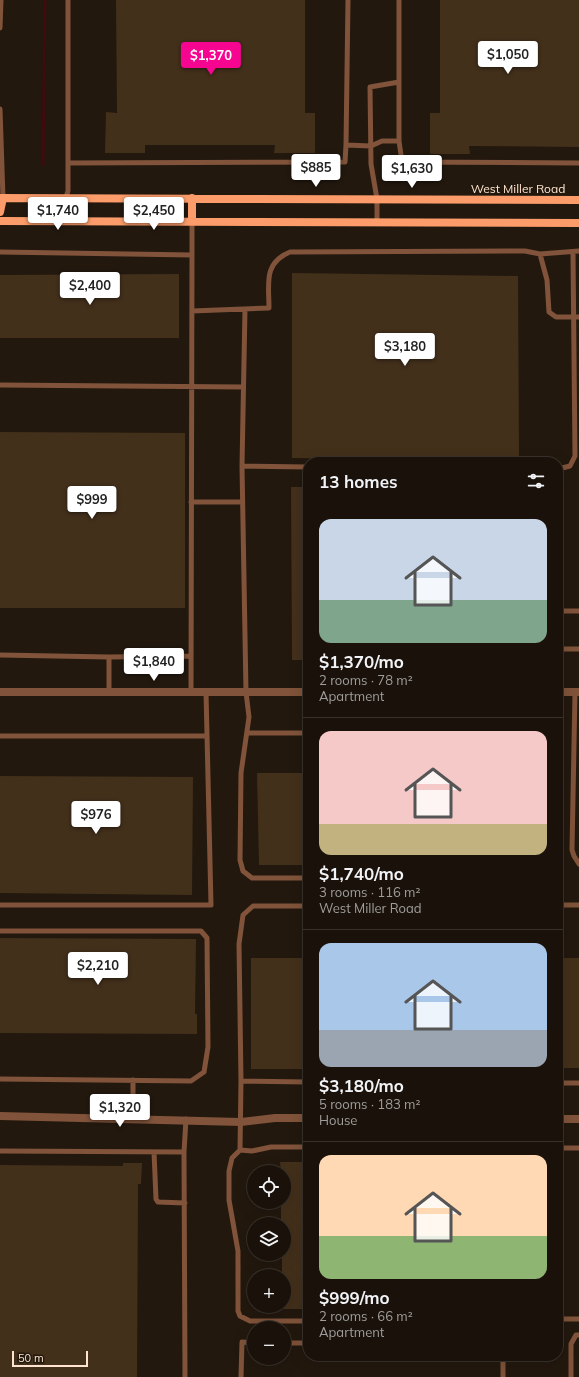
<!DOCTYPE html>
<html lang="en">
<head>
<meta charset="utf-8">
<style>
	:root { --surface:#1a120a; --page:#231b13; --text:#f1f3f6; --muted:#9f9e9c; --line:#38322b; --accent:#f50590 }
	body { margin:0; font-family:Mulish,sans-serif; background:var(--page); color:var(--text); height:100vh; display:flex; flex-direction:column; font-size:15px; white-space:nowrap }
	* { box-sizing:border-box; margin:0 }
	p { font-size:13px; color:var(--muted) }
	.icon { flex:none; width:22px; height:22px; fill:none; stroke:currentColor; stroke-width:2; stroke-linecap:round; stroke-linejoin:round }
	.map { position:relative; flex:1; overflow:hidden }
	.panel { position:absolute; left:303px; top:457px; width:260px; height:904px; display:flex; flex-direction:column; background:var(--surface); border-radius:16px; box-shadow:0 4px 16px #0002,0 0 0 1px var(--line) }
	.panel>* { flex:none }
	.fabs { position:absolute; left:247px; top:1165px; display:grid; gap:8px }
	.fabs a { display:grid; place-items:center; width:44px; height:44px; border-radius:50%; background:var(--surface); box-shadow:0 4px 16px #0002,0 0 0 1px var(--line); font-size:20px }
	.scale { position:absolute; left:12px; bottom:10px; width:76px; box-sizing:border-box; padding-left:4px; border:2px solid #fee4d0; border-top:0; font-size:11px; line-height:14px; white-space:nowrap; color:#fee4d0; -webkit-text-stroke:3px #22180e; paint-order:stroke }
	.price { position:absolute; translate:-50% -34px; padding:0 9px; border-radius:4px; background:#fff; color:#222; font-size:13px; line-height:26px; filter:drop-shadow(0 1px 2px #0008) }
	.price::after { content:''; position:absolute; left:50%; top:24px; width:12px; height:9px; margin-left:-6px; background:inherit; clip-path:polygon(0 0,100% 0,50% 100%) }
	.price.current { background:var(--accent); color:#fff }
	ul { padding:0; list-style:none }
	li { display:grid; align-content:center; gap:8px; height:212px; padding:0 16px }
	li+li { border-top:1px solid var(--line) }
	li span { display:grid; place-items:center; height:124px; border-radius:12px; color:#555 }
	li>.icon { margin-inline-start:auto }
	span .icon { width:72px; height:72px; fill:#fffc; stroke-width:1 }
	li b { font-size:17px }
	h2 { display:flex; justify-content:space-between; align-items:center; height:48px; padding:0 16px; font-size:17px }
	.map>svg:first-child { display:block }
</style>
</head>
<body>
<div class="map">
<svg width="579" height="1377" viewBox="0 0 579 1377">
	<rect width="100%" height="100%" fill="#22180e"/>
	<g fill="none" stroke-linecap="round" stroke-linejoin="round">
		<!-- stream -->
		<path stroke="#3f0b0d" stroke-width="3" d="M43,164L45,0"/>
	</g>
	<!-- building -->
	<path fill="#43301b" d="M116,0H305V113H315V153H274L275,145H145V153H105L106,112L117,113Z
		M440,0H579V147L469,146L470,154H430V113H440Z
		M292,273L518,276L519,460L292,458Z
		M179,274V338H0V275Z
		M0,432L185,433V608H0Z
		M291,487H308V660H292Z
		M257,773H308V865H259Z
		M0,776L193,777L192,895L0,893Z
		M0,938L196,939L195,1014H197V1034L0,1033Z
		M251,958H308V1069H251Z
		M558,958H579V1068H558Z
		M280,1162H308V1309H284V1276H282V1254H284V1224H281V1202H284V1172H281Z
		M123,1163H142L141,1184H138L137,1377H0V1165L123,1166Z"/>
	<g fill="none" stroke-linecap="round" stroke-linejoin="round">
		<!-- lane -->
		<path stroke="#80533a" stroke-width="5" d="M348,0L346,145L371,146L382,141H399L402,162L579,163
			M0,28L1,0
			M0,109L3,198
			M399,141V82
			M68,163L345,162L346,145
			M66,197L68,191V0
			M377,222V199L371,164L370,87L399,82V0
			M0,252L192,255V221
			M540,254L579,251
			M245,309L242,466L308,467
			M192,311L269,308C269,284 263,263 290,252L525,251L540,254L547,280L549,312L556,317H579
			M0,385L243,387
			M242,466L246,692L249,717L241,773L240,860L243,871L252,878H308
			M558,469L570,466L575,456L573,252
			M191,502H242
			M558,611H579
			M558,649H579
			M0,655L109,657V692
			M109,657L191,656
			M191,692L192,255
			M575,692L572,850L574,856L579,864
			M248,733H308
			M0,736H207
			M0,905H211L206,692
			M558,905H579
			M308,906H253L243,915L239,944L241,1081L240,1150L252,1151L271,1147H308
			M0,931H201L207,938L208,1047L204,1072L191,1081L0,1079
			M133,1080V1118
			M241,1081L308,1082
			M558,1083H579
			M558,1148H579
			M240,1150L232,1158L229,1171V1200L238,1251V1311L240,1316L250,1321H308
			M0,1151L184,1152L186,1119
			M154,1152L156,1199L158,1202L185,1203
			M184,1152L185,1377
			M558,1319H579
			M284,1343H308
			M503,1356V1377
			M241,1377L242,1342L254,1343
			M571,1377V1344L576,1335H579"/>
		<!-- street -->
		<path stroke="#80533a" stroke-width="8" d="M0,692H308
			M558,692H579
			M0,1116L241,1122L275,1118H308
			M558,1119H579"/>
		<!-- secondary -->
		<path stroke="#fc9c6a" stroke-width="8" d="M0,198L579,200
			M192,198V221
			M0,212L3,198
			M0,221L579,223"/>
	</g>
	<g text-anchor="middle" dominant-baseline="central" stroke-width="4" stroke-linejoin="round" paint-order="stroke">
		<!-- street labels -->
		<g font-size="12" fill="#fee4d0" stroke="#22180e">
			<text x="518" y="188">West Miller Road</text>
		</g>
	</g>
</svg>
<div class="fabs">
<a><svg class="icon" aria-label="locate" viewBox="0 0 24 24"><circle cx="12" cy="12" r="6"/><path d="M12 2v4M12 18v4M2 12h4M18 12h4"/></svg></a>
<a><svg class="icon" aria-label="layers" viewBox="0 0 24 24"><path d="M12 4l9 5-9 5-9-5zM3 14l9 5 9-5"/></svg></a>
<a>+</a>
<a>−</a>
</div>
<div class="scale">50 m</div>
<b class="price" style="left:508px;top:75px">$1,050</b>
<b class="price current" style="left:211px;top:76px">$1,370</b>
<b class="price" style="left:316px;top:188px">$885</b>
<b class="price" style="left:412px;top:189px">$1,630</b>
<b class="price" style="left:58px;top:231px">$1,740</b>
<b class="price" style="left:154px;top:231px">$2,450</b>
<b class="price" style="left:90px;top:306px">$2,400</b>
<b class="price" style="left:405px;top:367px">$3,180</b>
<b class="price" style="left:92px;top:520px">$999</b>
<b class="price" style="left:154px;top:682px">$1,840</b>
<b class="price" style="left:96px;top:835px">$976</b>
<b class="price" style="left:98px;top:986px">$2,210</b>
<b class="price" style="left:120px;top:1128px">$1,320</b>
<section class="panel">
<h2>13 homes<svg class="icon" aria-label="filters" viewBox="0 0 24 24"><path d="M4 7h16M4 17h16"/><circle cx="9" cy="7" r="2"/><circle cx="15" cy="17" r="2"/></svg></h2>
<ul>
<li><span style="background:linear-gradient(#c9d6e8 65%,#7fa58c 0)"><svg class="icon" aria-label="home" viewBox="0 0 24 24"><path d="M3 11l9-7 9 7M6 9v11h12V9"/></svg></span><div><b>$1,370/mo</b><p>2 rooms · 78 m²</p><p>Apartment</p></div></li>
<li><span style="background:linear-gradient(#f6c9c9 75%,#c2b280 0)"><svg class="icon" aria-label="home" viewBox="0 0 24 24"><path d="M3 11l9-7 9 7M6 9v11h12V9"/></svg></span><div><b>$1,740/mo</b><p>3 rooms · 116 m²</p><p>West Miller Road</p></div></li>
<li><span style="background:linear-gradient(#a9c7e8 70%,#9aa5b1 0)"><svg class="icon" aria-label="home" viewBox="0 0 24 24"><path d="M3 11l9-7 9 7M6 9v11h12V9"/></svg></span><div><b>$3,180/mo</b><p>5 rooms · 183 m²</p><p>House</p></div></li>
<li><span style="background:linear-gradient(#ffd9b3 65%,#8fb573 0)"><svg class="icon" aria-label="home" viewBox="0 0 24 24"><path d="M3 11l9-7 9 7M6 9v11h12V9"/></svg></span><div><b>$999/mo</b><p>2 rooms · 66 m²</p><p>Apartment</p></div></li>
</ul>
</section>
</div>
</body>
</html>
